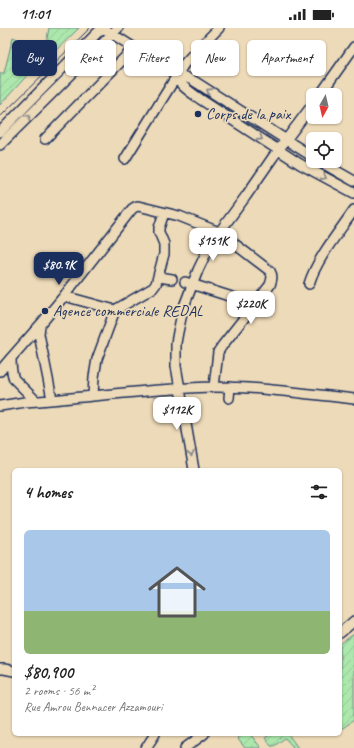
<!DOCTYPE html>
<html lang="en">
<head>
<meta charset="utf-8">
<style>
	:root { --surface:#fff; --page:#f6f6f6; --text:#222; --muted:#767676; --accent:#1b2f5e }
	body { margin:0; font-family:Caveat,sans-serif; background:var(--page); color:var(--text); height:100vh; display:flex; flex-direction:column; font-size:15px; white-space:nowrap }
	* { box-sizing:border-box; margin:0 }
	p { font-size:13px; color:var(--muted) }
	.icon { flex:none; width:22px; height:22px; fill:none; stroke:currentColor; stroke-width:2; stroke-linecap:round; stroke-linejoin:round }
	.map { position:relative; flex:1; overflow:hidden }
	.panel { position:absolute; left:12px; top:440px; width:330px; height:268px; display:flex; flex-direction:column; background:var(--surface); border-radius:6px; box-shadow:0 1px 3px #0004 }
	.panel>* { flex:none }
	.hud { position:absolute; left:12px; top:12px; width:330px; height:36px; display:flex; gap:8px }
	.needle { width:26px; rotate:188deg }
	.controls { position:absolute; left:306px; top:60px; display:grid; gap:8px }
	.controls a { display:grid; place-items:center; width:36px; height:36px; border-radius:6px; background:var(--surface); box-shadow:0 1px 3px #0004; font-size:20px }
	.price { position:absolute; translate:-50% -34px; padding:0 9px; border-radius:8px; background:#fff; color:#222; font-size:13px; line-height:26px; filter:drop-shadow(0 1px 2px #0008) }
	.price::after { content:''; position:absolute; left:50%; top:24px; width:12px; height:9px; margin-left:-6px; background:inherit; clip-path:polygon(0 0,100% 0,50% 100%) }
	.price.current { background:var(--accent); color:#fff }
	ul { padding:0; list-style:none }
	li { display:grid; align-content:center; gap:8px; height:212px; padding:0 12px }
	li span { display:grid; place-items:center; height:124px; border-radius:6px; color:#555 }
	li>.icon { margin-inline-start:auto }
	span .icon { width:72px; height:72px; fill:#fffc; stroke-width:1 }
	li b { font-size:17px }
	h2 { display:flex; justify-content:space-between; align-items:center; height:48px; padding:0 12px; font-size:17px }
	.pill { padding:0 14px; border-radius:6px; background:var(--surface); box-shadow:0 1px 3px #0004; font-size:14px; line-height:36px }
	.pill.current { background:var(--accent); color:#fff }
	.status { display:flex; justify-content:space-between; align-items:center; height:28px; padding:0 20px; background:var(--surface); direction:ltr }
	.status svg { height:11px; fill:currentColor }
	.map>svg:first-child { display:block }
</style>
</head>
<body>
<div class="status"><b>11:01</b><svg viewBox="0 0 49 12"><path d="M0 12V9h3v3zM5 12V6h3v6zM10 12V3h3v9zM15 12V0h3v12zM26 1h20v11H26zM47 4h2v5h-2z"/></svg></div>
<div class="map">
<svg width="354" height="720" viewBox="0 0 354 720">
	<defs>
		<pattern id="garden-furrows" width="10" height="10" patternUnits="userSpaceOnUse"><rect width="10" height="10" fill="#ace7ac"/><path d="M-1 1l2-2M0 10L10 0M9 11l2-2" fill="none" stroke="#93c696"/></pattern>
	</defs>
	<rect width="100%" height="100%" fill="#eddab8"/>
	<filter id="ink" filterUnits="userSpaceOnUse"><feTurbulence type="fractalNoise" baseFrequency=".025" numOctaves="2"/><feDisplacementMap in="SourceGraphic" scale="8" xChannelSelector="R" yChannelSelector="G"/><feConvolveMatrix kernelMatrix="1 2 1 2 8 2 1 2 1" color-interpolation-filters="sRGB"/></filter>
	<g filter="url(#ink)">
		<!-- garden -->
		<path fill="url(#garden-furrows)" stroke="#648b85" d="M49,0H79L49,29L48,28L47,11Z
			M13,9C25,14 34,21 43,30L0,77V45H4Z
			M354,606V692L340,702V616Z
			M242,706H250L261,720H245L237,710Z
			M271,706H288L298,720H292L293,719L285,710L274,718H271L265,710Z"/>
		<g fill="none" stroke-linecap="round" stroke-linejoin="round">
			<!-- minor casing -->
			<g stroke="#1b2f5e" stroke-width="12">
				<path id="minor" d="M103,0L174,45L178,46L194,53L313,129
					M174,45C179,57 189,63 200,71L300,136L354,165
					M320,67L354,19
					M0,104L102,0
					M45,111L134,20
					M0,117L118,0
					M125,131L184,36L194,25L219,0
					M319,133L354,153
					M159,249L172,251
					M185,254L254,276
					M309,256C317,230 339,204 354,182
					M64,268L115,282
					M0,343L11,330
					M93,368L94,349L97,331L115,282L153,260L156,256L164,226V216L159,204V200L164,185
					M229,370L230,359
					M52,371L39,306L40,297L64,268L132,181L135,179L138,178L179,188L219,204L270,243C273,248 272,251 270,257L222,318L218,324L214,359
					M36,373L14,351C11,344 11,337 11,330L40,297
					M0,378L25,374C88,370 151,360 215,359C262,359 308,366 354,371
					M194,442L176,338V315L178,304L183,281L198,242L210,217L246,168L273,129L313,76
					M340,605L354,593
					M0,641H4L14,643
					M146,720L155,706
					M185,720L204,706"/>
			</g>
			<!-- minor -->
			<use href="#minor" stroke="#eddab8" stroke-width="9"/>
			<!-- tram -->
			<path stroke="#1b2f5e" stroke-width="1" d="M0,89L90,0"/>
		</g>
		<!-- one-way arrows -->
		<defs><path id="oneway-chevron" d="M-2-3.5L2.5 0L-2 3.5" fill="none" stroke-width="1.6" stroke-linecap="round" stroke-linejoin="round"/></defs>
		<g stroke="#84848b">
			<use href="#oneway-chevron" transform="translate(209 63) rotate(-147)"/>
			<use href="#oneway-chevron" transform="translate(28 89) rotate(-45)"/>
			<use href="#oneway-chevron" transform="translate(260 110) rotate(33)"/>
			<use href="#oneway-chevron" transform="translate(324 149) rotate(29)"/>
			<use href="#oneway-chevron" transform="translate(191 426) rotate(80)"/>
		</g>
	</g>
	<!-- markers -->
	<g fill="#1b2f5e" stroke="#eddab8" stroke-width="1.5">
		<circle cx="198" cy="86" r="4"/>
		<circle cx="45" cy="283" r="4"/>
	</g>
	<g text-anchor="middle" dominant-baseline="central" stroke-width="3.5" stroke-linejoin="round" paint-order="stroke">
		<!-- poi labels -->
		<g font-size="16" fill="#1b2f5e" stroke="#eddab8" text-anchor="start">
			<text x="206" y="86">Corps de la paix</text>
			<text x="53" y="283">Agence commerciale REDAL</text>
		</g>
	</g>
</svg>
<div class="controls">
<a><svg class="needle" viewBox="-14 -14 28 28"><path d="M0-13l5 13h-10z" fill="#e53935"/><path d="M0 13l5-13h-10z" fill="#767676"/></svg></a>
<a><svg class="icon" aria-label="locate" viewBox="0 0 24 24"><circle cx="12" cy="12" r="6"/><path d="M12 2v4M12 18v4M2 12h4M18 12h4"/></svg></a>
</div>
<b class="price" style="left:213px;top:234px">$151K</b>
<b class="price current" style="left:59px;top:258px">$80.9K</b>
<b class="price" style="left:251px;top:297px">$220K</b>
<b class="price" style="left:177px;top:403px">$112K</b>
<div class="hud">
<a class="pill current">Buy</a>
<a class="pill">Rent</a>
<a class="pill">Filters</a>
<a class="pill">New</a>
<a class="pill">Apartment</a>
</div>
<section class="panel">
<h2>4 homes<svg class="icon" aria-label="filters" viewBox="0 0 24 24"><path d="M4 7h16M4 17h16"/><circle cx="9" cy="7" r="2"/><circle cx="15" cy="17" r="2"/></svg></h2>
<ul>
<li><span style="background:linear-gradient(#a9c7e8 65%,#8fb573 0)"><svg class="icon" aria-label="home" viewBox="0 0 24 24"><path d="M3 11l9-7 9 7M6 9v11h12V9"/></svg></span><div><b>$80,900</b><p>2 rooms · 56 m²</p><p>Rue Amrou Bennacer Azzamouri</p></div></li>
</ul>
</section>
</div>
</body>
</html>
